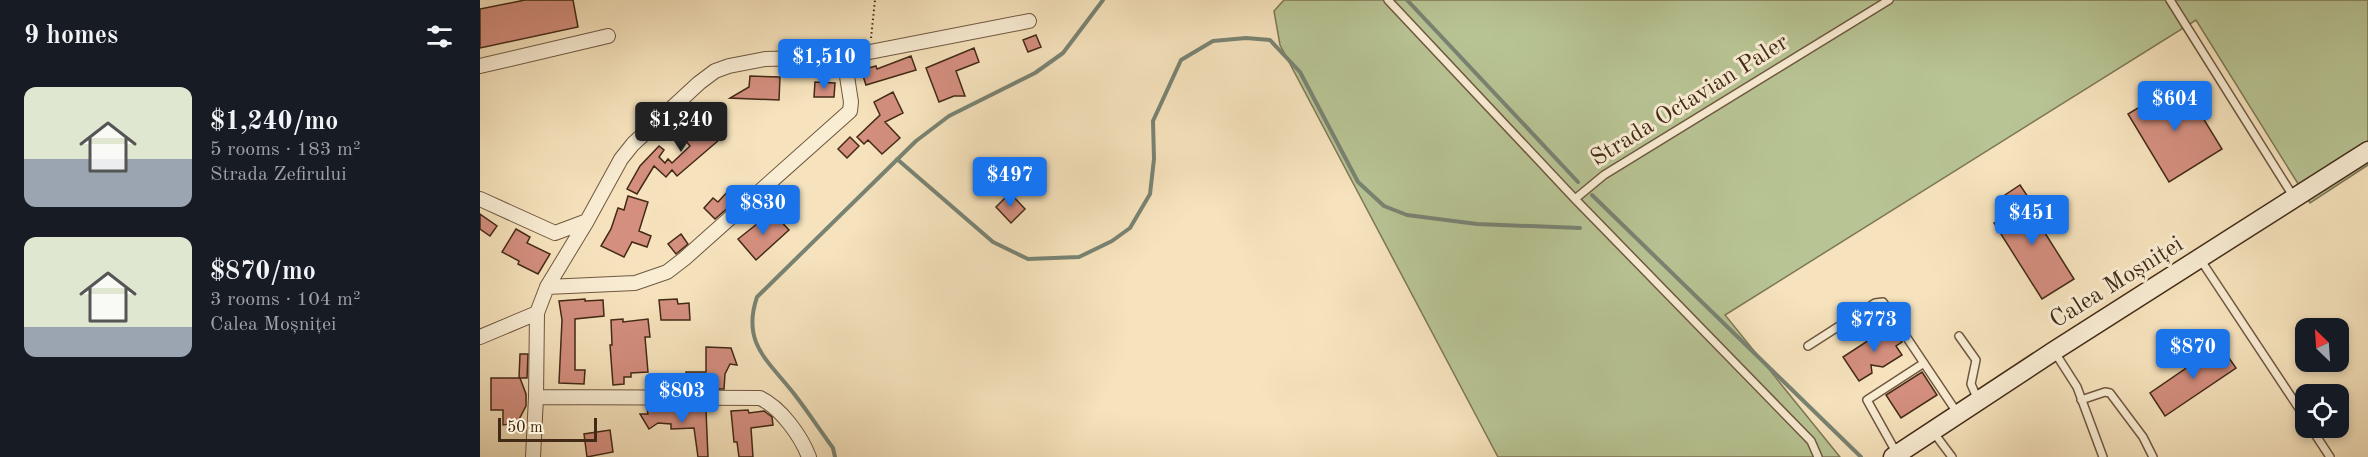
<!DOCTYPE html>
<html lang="en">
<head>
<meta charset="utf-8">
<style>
	:root { --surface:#171b24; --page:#20242c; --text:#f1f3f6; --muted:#9ea1a6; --accent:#1a73e8 }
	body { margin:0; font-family:"Old Standard TT",serif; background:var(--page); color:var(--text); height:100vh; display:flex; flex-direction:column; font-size:22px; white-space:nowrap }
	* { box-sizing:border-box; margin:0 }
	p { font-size:20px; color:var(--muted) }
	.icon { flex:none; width:33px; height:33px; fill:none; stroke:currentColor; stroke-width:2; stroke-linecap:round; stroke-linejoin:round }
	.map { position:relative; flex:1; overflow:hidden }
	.side { display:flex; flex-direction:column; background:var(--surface); width:480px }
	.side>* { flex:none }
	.needle { width:39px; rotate:335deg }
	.buttons { position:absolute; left:1815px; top:318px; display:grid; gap:12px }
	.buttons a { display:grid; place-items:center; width:54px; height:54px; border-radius:12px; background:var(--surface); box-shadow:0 3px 9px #0003; font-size:30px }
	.scale { position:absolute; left:18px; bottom:15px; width:99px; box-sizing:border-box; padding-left:6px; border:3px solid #432a17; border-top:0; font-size:16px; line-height:21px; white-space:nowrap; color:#432a17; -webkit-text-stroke:4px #f9edd4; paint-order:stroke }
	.price { position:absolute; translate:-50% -51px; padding:0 14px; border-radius:6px; background:var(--accent); color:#fff; font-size:20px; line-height:39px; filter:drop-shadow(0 2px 3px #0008) }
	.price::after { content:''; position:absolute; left:50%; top:36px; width:18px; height:14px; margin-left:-9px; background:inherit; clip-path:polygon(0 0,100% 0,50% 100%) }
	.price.on { background:#222; color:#fff }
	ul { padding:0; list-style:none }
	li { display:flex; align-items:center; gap:18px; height:150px; padding:0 24px }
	li span { display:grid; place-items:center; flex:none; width:168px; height:120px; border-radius:12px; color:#555 }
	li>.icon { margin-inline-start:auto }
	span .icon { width:72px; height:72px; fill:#fffc; stroke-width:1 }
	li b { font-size:26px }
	h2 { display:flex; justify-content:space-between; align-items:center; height:72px; padding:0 24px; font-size:26px }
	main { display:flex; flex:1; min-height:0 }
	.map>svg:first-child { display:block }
</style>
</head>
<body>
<main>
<section class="side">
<h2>9 homes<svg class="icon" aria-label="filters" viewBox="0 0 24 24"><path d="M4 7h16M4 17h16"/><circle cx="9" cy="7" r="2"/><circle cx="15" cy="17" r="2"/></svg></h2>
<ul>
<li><span style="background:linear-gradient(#dfe7d0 60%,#9aa5b1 0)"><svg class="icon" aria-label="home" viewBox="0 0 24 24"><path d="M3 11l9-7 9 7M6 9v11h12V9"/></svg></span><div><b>$1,240/mo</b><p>5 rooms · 183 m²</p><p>Strada Zefirului</p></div></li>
<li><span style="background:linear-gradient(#dfe7d0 75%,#9aa5b1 0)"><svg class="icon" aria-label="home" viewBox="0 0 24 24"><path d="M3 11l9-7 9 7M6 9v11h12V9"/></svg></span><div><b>$870/mo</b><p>3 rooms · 104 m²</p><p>Calea Moșniței</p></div></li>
</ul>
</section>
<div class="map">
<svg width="1888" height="457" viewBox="0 0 1888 457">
	<rect width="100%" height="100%" fill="#f6e3bd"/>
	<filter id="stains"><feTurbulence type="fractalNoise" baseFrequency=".00333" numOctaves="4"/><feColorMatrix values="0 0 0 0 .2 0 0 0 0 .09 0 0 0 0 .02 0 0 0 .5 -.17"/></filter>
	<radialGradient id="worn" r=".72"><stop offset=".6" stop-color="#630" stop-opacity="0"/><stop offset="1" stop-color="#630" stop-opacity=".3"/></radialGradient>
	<!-- green -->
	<path fill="#b8c494" stroke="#7e7756" stroke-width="1.5" d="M804,0H1888V165L1830,203L1716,20L1245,315L1360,457H1018L800,45L794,11Z"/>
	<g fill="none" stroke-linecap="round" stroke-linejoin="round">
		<!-- stream -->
		<path stroke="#798373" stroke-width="4" d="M927,0L1098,182
			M417,159L513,242L548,259L599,257L632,241L650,228L670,194L674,159L673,121L701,60L733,41L766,38L790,40L820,72L878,182L904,206L927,215L997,224L1100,228
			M1112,195L1381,457
			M355,457L353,448C340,430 328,412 315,395C289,361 261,344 277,297L436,141L469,116L555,73L583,53L623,0"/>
	</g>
	<!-- building -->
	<path fill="#d48f7f" stroke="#432a17" stroke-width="1.5" d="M45,0H93L98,27L0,48V9Z
		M556,35L561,47L548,52L543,40Z
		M494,48L499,62L476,71L485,96H474L459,102L446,68Z
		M431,56L436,70L386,85L381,70L396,66L397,69Z
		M270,76L300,77L299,100L250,98L269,87Z
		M335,82L355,83L354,97H334Z
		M1701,82L1742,149L1689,182L1648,114Z
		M413,92L423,113L405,122L420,138L402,154L388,140L384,144L377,137L400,115L394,102Z
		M228,113L246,134L197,176L192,170L186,177L174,166L157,194L147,189L160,166L179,146L184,150L179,157L185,163L188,159L192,163L210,146L204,139L220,125L217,122Z
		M370,137L379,146L367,158L358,149Z
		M1540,185L1550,200L1546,203L1594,279L1562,299L1514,223L1532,212L1522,197Z
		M249,190L258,199L235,219L224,208L233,198L238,202Z
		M530,193L545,209L531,223L516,207Z
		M148,196L168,202L159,231L171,236L167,247L152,242L144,257L121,246L131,229L138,208L144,210Z
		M292,212L309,230L276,260L258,239Z
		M0,214L17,226L10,236L0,229Z
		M36,229L50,237L47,243L70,254L58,274L38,264L39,261L22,252Z
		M201,234L208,244L196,254L188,244Z
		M105,299V301L123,300L124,316L95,319V370H105L104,384L79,383L82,320L79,301Z
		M197,299L198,304L209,303L210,320H181L179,300Z
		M143,319V322L168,319L170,337H165L168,372L151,373V377H144V384L133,385L130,345H132L131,320Z
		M1412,325L1422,342L1416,346L1422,355L1403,367L1391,365L1392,373L1379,381L1363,357Z
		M1740,345L1756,368L1685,416L1670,393Z
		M226,347L251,348L257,365L250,364L245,374L244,389L205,388L206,372H226Z
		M40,354H48L47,378H40L46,394V406L37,423L23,425V410H11V378H39Z
		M1442,372L1457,395L1421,418L1406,395Z
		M167,409L226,410L228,457H218L214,428L191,429V424L178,423L169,429L160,414H168Z
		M268,410L269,413L284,411L292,417L293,425L271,428L273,457H259L257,442H254L251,411Z
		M130,430L133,452L107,457L104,434Z"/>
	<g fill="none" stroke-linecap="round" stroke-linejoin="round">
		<!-- lane casing -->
		<g stroke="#705840" stroke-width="10">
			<path id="lane" d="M908,0L1095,199L1331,441L1338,457
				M1690,0L1813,196
				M1095,199L1124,175L1409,0
				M1720,259L1826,419
				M1479,336L1496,360L1491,384L1498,400
				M1328,346L1395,303L1403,302L1478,414
				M1574,351L1597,387L1623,457
				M1601,400L1625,392L1630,393L1663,437L1673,457
				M1831,428L1850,457
				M1454,433L1472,457
				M1416,452L1387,400L1444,363"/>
		</g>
		<!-- street casing -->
		<g stroke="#705840" stroke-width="16">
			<path id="street" d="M0,66L128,36
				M0,199L75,233L107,221L141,159L153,144L219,83L235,71L249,66L285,59L364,57L549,21
				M67,287L155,283L187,272L204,259L370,111L371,102L364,57
				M0,337L57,313
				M56,397L280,398C301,408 321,436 329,457
				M53,457L56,397L57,313L67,287L107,221"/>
		</g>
		<!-- secondary casing -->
		<g stroke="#432a17" stroke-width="21">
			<path id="secondary" d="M1413,457L1574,351L1888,151"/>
		</g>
		<!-- path -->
		<path stroke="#432a17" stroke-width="2" stroke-dasharray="1.5 3" stroke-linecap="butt" d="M391,38L395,0"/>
		<!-- lane -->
		<use href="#lane" stroke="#f9edd4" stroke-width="7"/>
		<!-- street -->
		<use href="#street" stroke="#f9edd4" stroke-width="14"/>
		<!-- secondary -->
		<use href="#secondary" stroke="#f9edd4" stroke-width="18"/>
	</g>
	<g text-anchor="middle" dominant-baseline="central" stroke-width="6" stroke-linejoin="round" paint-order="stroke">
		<!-- street labels -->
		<g font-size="24" fill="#432a17" stroke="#f9edd4">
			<text transform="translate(1210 101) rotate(-32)">Strada Octavian Paler</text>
			<text transform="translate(1637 283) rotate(-32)">Calea Moșniței</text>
		</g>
	</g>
	<rect width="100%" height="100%" filter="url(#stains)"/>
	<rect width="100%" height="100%" fill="url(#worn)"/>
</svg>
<div class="buttons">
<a><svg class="needle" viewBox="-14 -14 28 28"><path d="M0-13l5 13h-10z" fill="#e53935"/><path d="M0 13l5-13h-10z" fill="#9ea1a6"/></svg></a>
<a><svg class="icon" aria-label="locate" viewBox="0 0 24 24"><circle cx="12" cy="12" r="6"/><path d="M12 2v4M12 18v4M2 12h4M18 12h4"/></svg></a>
</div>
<div class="scale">50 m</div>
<b class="price" style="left:344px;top:90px">$1,510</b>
<b class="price" style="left:1695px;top:132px">$604</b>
<b class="price on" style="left:201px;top:153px">$1,240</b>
<b class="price" style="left:530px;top:208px">$497</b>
<b class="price" style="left:283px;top:236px">$830</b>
<b class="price" style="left:1552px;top:246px">$451</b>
<b class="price" style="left:1394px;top:353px">$773</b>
<b class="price" style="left:1713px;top:380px">$870</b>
<b class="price" style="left:202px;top:424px">$803</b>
</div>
</main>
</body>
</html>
